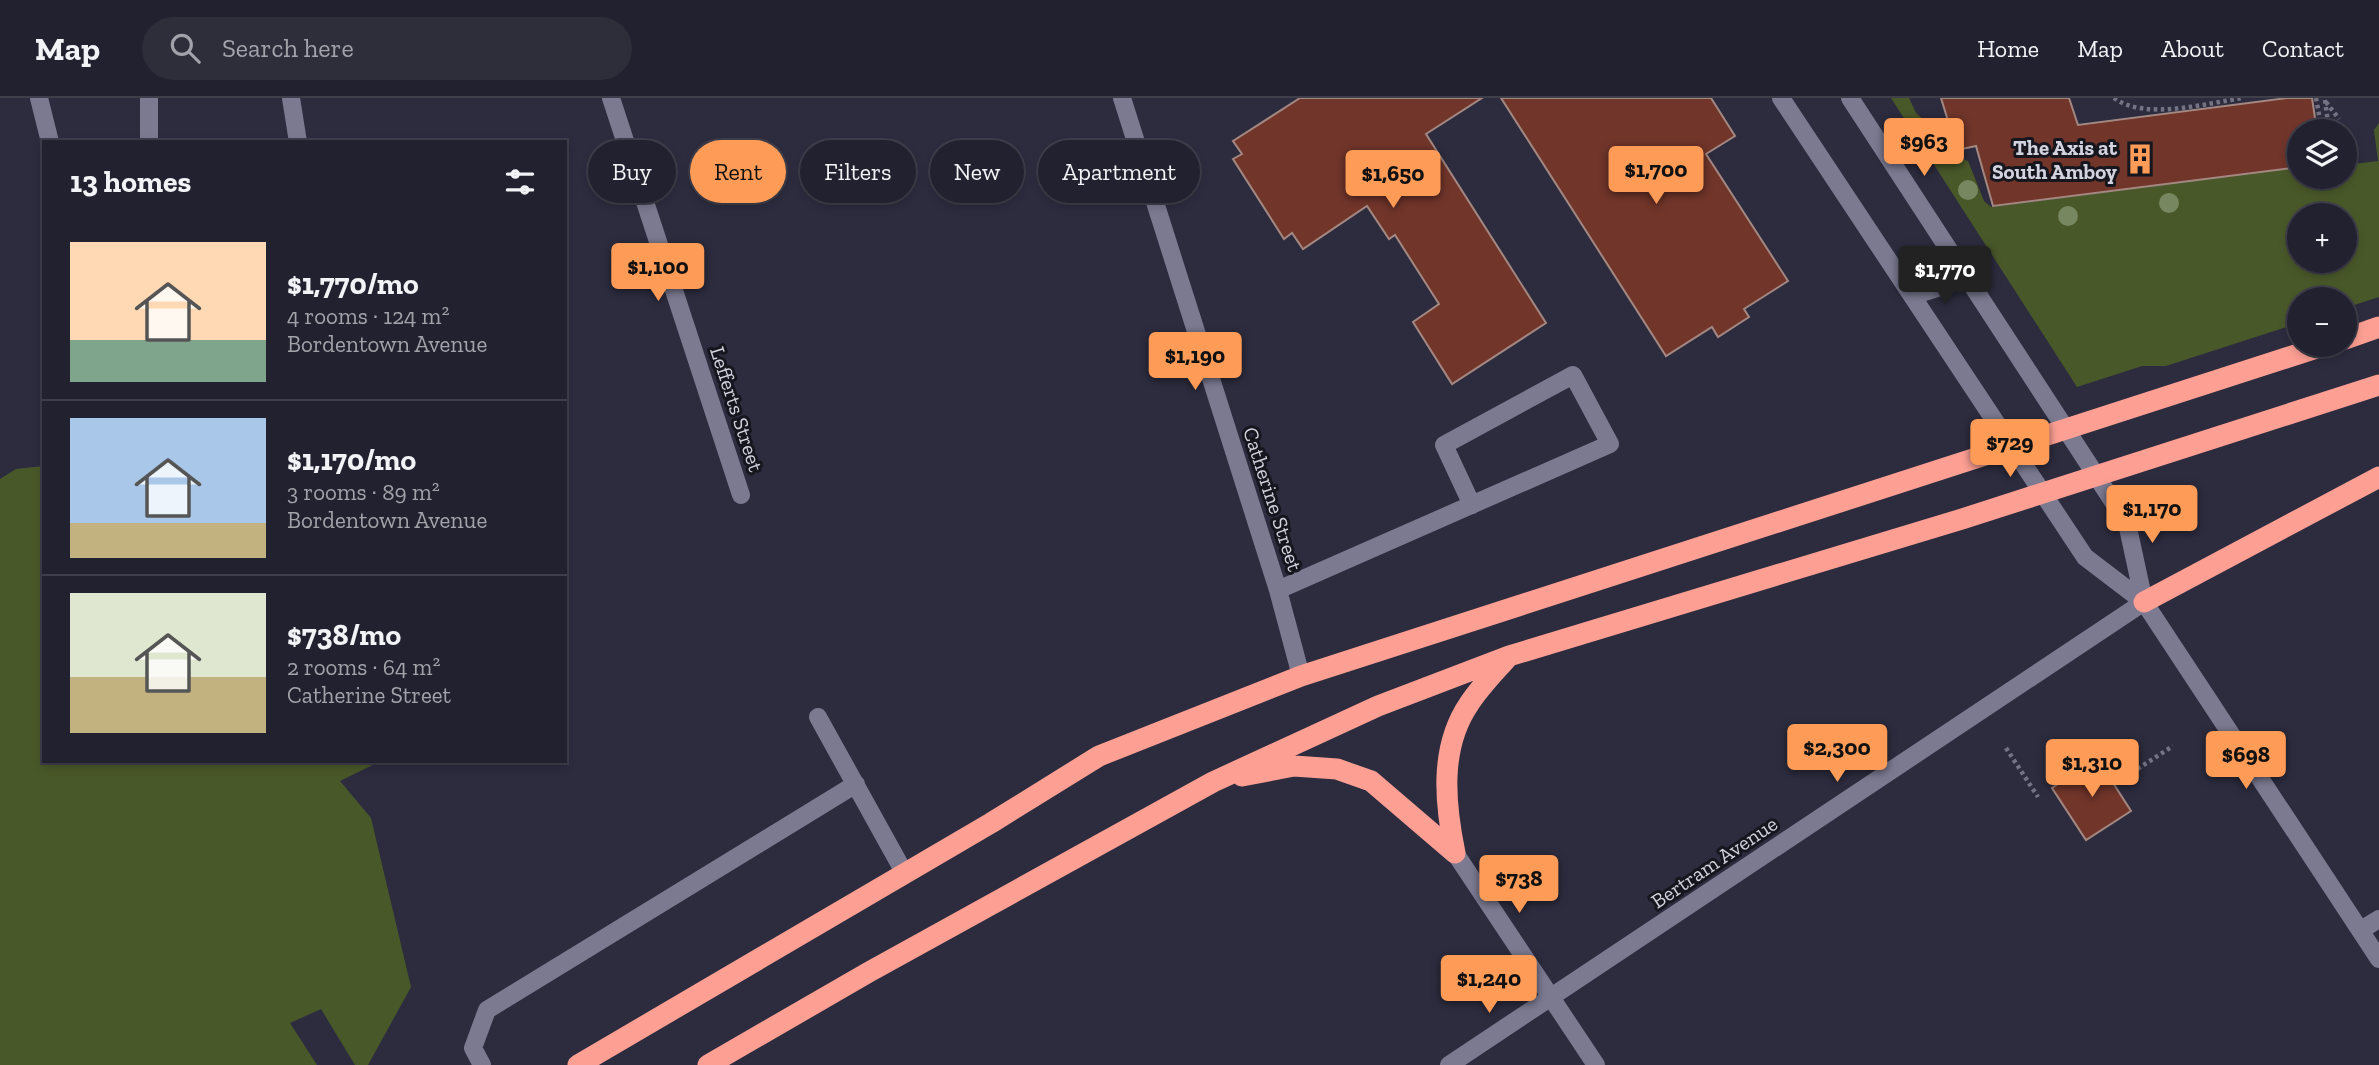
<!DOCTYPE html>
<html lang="en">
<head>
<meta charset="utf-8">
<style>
	:root { --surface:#22212f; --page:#2e2e3b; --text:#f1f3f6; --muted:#a2a3aa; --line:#3f3e4b; --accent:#fe9c57 }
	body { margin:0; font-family:"Zilla Slab",serif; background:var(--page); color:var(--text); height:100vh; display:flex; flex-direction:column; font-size:26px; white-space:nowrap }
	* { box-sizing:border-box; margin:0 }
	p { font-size:23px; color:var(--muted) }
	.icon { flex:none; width:38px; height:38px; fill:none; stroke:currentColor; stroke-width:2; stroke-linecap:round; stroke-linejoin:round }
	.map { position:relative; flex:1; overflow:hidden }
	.panel { position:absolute; left:42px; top:42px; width:525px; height:623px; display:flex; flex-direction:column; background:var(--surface); border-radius:0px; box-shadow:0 4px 10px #0003,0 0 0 2px var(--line) }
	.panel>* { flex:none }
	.top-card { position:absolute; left:588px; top:42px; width:665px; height:63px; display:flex; gap:14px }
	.controls { position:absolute; left:2287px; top:21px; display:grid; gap:14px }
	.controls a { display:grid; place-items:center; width:70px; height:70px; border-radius:50%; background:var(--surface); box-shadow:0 4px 10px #0003,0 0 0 2px var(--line); font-size:35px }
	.price { position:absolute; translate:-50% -60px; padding:0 16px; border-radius:7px; background:var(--accent); color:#111; font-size:23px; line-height:46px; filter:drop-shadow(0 2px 4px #0008) }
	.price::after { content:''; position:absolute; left:50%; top:42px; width:21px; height:16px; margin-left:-10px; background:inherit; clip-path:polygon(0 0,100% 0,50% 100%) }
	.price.selected { background:#222; color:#fff }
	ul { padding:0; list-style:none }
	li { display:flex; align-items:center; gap:21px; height:175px; padding:0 28px }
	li+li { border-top:2px solid var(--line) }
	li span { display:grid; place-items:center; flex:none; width:196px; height:140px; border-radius:0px; color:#555 }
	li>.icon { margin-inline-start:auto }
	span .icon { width:84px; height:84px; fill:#fffc; stroke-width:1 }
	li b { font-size:30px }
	h2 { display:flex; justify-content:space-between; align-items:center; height:84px; padding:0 28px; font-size:30px }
	.pill { padding:0 24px; border-radius:32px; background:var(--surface); box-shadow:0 4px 10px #0003,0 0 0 2px var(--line); font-size:24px; line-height:63px }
	.pill.selected { background:var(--accent); color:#111 }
	header { display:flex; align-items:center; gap:42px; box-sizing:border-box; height:98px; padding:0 35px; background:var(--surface); border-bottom:2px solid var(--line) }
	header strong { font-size:33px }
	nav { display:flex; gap:38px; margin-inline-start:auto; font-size:24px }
	.search { width:490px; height:63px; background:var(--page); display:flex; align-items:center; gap:18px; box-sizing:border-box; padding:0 24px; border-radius:38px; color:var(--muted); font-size:26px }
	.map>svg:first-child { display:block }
</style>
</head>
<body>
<header>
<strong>Map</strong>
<div class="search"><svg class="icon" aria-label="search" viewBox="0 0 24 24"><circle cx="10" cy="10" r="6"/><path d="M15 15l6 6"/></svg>Search here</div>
<nav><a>Home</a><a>Map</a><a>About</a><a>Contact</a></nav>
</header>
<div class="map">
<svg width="2379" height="967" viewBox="0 0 2379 967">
	<rect width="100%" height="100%" fill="#2d2c3f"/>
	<!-- green -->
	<path fill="#495829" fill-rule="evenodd" d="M1891,0H1909L1916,15L1926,24L1930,37L1943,40L1954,57L1968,63L1984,103L1991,109L2299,69L2300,79H2345V67L2378,63L2374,32L2379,25V199L2345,210V201H2300L2299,225L2166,268H2142L2077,289ZM2300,117H2345V163H2300Z
		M44,368V663H381L340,683L371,720L411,889L368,967H355L321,911L290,925L317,967H0V381L16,371Z"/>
	<!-- building -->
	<path fill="#71352a" stroke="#a38882" stroke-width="2" d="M1300,0H1482L1426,36L1546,225L1452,286L1413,224L1439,206L1395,137L1389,141L1367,108L1303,151L1292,135L1284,141L1233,61L1242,56L1233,43Z
		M1501,0H1711L1735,38L1706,56L1788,183L1744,211L1749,219L1718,239L1712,229L1666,258Z
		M1941,0H2069L2078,27L2287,0H2312L2317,33H2300V69L1993,108L1976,48L1957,52Z
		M2097,660L2131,713L2086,742L2052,690Z"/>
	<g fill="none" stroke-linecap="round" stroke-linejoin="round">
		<!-- path -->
		<path stroke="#747384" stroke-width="4.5" stroke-dasharray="3.5 3.5" stroke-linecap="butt" d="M2114,0C2145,23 2207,5 2243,0
			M2316,0L2320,22
			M2325,2L2329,33
			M2326,4L2339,21
			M2315,23L2320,22L2321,33
			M2006,650L2038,699
			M2114,686L2173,648"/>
		<!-- minor -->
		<path stroke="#7b7a91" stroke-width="18" d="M39,0L50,44
			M291,0L298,44
			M611,0L741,397
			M1122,0L1278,492L1301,578
			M1781,0L2085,459L2144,504L2379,861
			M1850,0L2127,425L2144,504
			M149,44V0
			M1912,198L1966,181
			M1278,492L1610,346L1573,277L1444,347L1472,407
			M818,619L905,776
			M1455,755L1596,967
			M2361,832L2379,821
			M482,967L473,950L487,912L856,686
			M1449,967L2144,504"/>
		<!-- highway -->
		<path stroke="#fd9f93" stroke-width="21" d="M2345,241L2379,229
			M2144,504L2379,379
			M1242,678L1294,668L1337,671L1371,683L1455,755
			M1455,755C1445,706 1439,650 1469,606C1480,589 1495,574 1508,559
			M578,967L991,725L1099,658L1301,578L2326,247
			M708,967L869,874L1213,684L1378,608L1509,558L1962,421L2379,287"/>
	</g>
	<!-- trees -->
	<g fill="#77875f">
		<circle cx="1932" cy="33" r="10"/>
		<circle cx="1968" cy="92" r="10"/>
		<circle cx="2169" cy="105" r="10"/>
		<circle cx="2068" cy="118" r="10"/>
	</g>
	<!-- icons -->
	<defs>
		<g id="building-bare" transform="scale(2.415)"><path d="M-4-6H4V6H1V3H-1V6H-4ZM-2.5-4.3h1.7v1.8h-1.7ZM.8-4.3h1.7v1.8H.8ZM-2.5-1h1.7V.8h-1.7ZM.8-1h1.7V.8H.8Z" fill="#fe9c57" stroke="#16161e" stroke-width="2.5" paint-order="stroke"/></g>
	</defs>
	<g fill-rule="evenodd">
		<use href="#building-bare" x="2140" y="61"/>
	</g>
	<g text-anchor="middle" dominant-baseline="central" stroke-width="6" stroke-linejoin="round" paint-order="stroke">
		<!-- poi labels -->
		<g font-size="21" font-weight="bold" fill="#d3d2df" stroke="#16161e" text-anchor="end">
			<text x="2117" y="49">The Axis at<tspan x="2117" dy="24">South Amboy</tspan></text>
		</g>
		<!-- street labels -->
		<g font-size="21" fill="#d3d2df" stroke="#16161e">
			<text transform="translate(737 311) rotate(72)">Lefferts Street</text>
			<text transform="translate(1273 401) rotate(72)">Catherine Street</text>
			<text transform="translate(1714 764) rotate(-34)">Bertram Avenue</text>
		</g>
	</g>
</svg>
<div class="controls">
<a><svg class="icon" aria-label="layers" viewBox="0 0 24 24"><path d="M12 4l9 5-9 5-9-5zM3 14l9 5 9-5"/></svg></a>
<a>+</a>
<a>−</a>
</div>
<b class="price" style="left:1924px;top:80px">$963</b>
<b class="price" style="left:1656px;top:108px">$1,700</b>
<b class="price" style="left:1393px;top:112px">$1,650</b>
<b class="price" style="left:658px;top:205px">$1,100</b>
<b class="price selected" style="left:1945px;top:208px">$1,770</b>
<b class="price" style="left:1195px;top:294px">$1,190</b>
<b class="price" style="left:2010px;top:381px">$729</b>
<b class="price" style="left:2152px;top:447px">$1,170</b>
<b class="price" style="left:1837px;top:686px">$2,300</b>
<b class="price" style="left:2246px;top:693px">$698</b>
<b class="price" style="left:2092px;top:701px">$1,310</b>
<b class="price" style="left:1519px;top:817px">$738</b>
<b class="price" style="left:1489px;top:917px">$1,240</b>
<div class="top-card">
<a class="pill">Buy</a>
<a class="pill selected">Rent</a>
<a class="pill">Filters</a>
<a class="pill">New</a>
<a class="pill">Apartment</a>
</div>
<section class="panel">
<h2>13 homes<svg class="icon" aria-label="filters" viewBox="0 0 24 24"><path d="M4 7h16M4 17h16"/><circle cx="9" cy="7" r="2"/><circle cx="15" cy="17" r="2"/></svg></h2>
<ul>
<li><span style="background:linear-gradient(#ffd9b3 70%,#7fa58c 0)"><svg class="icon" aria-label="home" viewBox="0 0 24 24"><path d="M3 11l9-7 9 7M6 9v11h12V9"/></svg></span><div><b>$1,770/mo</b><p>4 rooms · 124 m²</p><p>Bordentown Avenue</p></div></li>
<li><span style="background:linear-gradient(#a9c7e8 75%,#c2b280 0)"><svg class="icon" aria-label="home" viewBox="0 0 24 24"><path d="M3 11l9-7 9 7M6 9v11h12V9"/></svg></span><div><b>$1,170/mo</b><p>3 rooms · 89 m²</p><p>Bordentown Avenue</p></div></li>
<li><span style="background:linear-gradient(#dfe7d0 60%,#c2b280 0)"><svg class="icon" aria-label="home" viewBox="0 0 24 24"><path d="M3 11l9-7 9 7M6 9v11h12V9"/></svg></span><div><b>$738/mo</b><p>2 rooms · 64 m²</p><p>Catherine Street</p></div></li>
</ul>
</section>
</div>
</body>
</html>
